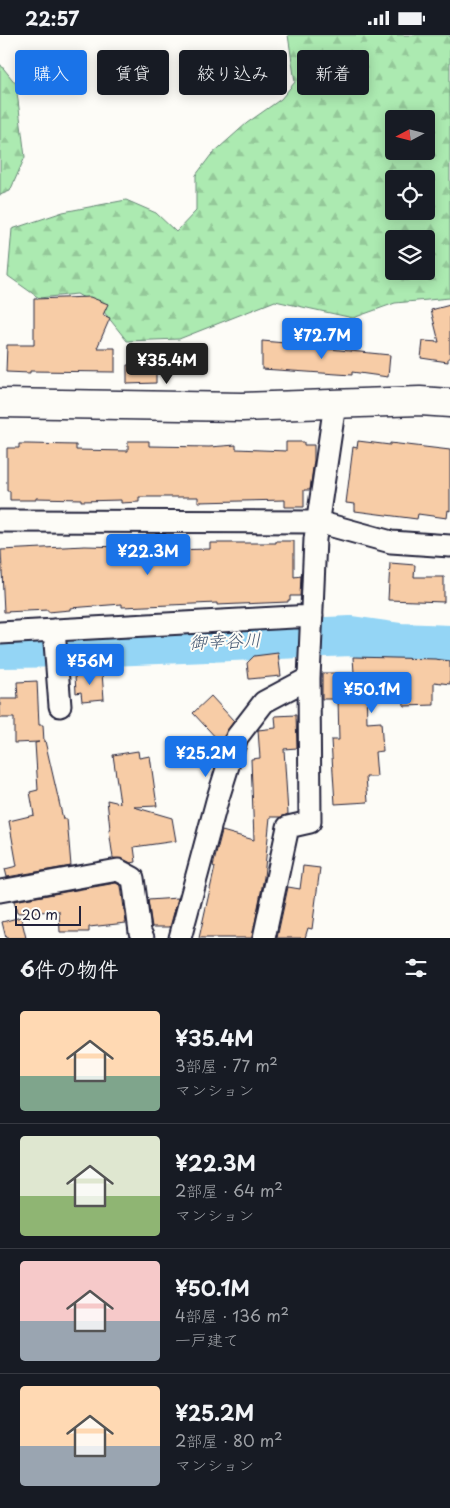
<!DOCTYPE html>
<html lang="ja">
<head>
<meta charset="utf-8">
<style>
	:root { --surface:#171b24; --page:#20242c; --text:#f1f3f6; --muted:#9ea1a6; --line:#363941; --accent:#1a73e8 }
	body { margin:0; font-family:"Playpen Sans","Klee One",sans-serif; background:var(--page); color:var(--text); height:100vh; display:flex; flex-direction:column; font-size:19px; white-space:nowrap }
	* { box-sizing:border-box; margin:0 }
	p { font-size:16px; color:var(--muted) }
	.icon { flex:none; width:28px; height:28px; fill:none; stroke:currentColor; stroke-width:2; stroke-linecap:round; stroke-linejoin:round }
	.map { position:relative; height:903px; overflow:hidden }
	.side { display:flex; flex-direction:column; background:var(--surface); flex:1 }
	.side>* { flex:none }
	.top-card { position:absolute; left:15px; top:15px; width:420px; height:45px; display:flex; gap:10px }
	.needle { width:32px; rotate:263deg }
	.buttons { position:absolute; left:385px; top:75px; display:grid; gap:10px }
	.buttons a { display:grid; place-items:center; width:50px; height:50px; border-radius:5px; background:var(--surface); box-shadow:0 2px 12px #0003; font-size:25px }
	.scale { position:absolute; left:15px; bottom:12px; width:66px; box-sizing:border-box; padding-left:5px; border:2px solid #22223b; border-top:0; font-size:14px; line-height:18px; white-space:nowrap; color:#22223b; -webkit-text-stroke:4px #fdfcf7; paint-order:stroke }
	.price { position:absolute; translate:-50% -42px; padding:0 11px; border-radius:5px; background:var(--accent); color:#fff; font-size:16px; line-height:32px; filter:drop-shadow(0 1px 2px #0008) }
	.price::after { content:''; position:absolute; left:50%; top:30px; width:15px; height:11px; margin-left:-8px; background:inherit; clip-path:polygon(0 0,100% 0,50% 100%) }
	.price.current { background:#222; color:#fff }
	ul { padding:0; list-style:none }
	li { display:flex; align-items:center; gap:15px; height:125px; padding:0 20px }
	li+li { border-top:1px solid var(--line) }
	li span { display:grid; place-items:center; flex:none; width:140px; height:100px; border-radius:5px; color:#555 }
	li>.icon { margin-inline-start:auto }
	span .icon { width:60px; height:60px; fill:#fffc; stroke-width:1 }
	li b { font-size:21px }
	h2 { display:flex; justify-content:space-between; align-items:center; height:60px; padding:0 20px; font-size:21px }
	.tag { padding:0 18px; border-radius:5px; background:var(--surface); box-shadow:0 2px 12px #0003; font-size:18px; line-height:45px }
	.tag.current { background:var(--accent); color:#fff }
	.status { display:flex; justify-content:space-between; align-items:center; height:35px; padding:0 25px; background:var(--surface); direction:ltr }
	.status svg { height:14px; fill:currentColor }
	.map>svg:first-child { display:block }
</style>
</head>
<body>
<div class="status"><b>22:57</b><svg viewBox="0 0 49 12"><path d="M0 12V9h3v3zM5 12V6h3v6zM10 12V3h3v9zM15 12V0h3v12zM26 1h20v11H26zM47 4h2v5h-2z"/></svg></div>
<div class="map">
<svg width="450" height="903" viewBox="0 0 450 903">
	<defs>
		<pattern id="forest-firs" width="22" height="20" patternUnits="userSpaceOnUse" patternTransform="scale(1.25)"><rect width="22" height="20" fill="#aceab1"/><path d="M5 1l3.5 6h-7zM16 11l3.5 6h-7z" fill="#94c899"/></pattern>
	</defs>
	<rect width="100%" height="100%" fill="#fdfcf7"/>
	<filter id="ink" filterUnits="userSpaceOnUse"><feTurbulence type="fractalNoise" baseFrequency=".02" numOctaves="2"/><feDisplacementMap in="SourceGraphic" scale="10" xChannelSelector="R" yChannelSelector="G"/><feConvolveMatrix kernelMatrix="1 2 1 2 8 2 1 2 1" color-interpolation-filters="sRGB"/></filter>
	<g filter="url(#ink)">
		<!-- forest -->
		<path fill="url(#forest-firs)" stroke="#678676" fill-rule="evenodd" d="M288,0H450V263L395,268L353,283L275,266L179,304L127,306L100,272L77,259L39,263L8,241L12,194L63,177L126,165L156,178L176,197L196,176V140L211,120L247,88L281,64L295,47ZM394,84H426V116H394ZM394,144H426V176H394ZM394,204H426V236H394Z
			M0,29L16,49L25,122L10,156L0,160Z"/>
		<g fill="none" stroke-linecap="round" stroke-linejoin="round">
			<!-- river -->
			<path stroke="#94d5f5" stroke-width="40" d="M0,613L86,612L351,601L400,608L450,610"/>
		</g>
		<!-- building -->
		<path fill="#f7cca6" stroke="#22223b" d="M90,262L108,269L103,280L110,283L97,313H115V337L30,336V338L6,337L7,310H34V264Z
			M450,270V323H448V327L421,323L423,306L439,307L431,275Z
			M262,306L320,311V313L390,320L388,342L352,337V340L262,334Z
			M127,330H156V348L127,349Z
			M128,406H149V411L209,412L236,410V414L286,416V407H304V410H314V425L310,455H304V472H285V465L198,467V462H139V467L121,468V465L81,466V464L36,463V465H10V456H7V413H19V409H28L76,410V415L128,416Z
			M358,406L390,410V408L450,415V476L448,475L447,483L418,479L417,484L355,476V469L346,468L353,412L357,413Z
			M276,506H294V542L301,541L300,561H290V565H288V567L217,570V568L122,572V569L70,573V575L48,577V575L4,577L1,515L85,511L168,513V515L210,514V508H276Z
			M390,528L415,530L414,542H444V567L388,565Z
			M278,618L281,641L249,644L247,628L254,621Z
			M353,622L435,624L450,626V649L434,647V670L404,671L403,651L366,650L367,688L381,687L383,716L375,717L377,742H366L368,767L335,769L331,705H339L338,664H322V638H354Z
			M102,638L104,664L82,666L81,657L76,658L75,640Z
			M37,646L39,690H43L44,707L45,706L63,784H67L71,831L7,842L5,834L17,831L9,786L34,780L30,757L38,755L35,708L39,707L14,708V683H0V664H18L17,647Z
			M211,661L234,686L224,701L219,706L193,678Z
			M296,680L297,713L284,714L288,779L281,782H270L264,842L252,903H199L215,832L213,831L222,796L254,805L251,724L260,723L258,695L276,693L275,681Z
			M138,716L139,723L150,721L157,771L134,772L172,783L176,806L134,812L136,827L131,828L123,824L113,823L109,795L110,794L107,765L120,768L113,720Z
			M303,831L320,833L312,894L308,893L305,903H277L288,852L300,854Z
			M116,848L121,851L126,888L89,892V897H60L59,876L17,878L14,866Z
			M178,863L170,892H152L148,865Z
			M21,882L26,903H6L2,887Z"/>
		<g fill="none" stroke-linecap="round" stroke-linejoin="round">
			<!-- street casing -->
			<g stroke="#22223b" stroke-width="25">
				<path id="street" d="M0,486L318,487L391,507L450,511
					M54,595L60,671
					M0,598L312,581
					M0,856L118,835L133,843L140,897L143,903
					M180,903L217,766L237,702L264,667L309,643L315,504L335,369
					M264,903L288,792L310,787L309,643"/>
			</g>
			<!-- secondary casing -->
			<g stroke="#22223b" stroke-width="31">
				<path id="secondary" d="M0,368L242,372L420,366L450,368"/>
			</g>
			<!-- street -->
			<use href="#street" stroke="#fdfcf7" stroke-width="21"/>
			<!-- secondary -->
			<use href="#secondary" stroke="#fdfcf7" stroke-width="28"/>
		</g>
	</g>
	<g text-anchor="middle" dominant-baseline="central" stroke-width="4" stroke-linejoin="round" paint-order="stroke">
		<!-- water labels -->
		<g font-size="18" font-style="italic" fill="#445873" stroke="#fdfcf7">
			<text transform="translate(225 605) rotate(-2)">御幸谷川</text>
		</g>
	</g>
</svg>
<div class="buttons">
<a><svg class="needle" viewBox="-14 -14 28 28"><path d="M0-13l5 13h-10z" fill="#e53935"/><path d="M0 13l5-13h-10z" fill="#9ea1a6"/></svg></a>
<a><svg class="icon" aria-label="locate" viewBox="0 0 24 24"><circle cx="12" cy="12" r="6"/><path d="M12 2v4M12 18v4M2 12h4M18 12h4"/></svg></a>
<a><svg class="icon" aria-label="layers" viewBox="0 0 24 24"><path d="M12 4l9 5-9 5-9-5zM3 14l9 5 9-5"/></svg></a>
</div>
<div class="scale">20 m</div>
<b class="price" style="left:322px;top:325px">¥72.7M</b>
<b class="price current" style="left:167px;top:350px">¥35.4M</b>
<b class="price" style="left:148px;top:541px">¥22.3M</b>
<b class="price" style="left:90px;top:651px">¥56M</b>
<b class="price" style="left:372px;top:679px">¥50.1M</b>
<b class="price" style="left:206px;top:743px">¥25.2M</b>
<div class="top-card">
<a class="tag current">購入</a>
<a class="tag">賃貸</a>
<a class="tag">絞り込み</a>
<a class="tag">新着</a>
</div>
</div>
<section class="side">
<h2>6件の物件<svg class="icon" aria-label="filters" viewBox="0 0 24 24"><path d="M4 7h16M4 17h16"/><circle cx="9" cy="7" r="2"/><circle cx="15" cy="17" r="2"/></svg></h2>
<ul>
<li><span style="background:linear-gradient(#ffd9b3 65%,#7fa58c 0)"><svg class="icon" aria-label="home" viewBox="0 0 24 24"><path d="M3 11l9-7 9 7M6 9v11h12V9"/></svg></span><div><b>¥35.4M</b><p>3部屋 · 77 m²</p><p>マンション</p></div></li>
<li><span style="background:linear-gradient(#dfe7d0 60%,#8fb573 0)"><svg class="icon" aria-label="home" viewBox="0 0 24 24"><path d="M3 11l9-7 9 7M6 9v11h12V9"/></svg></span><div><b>¥22.3M</b><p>2部屋 · 64 m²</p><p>マンション</p></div></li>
<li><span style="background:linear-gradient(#f6c9c9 60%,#9aa5b1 0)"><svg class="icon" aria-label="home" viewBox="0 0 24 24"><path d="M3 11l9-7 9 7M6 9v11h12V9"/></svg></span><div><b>¥50.1M</b><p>4部屋 · 136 m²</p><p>一戸建て</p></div></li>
<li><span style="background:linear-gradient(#ffd9b3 60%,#9aa5b1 0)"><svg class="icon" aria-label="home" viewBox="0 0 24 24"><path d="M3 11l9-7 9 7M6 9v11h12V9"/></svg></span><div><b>¥25.2M</b><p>2部屋 · 80 m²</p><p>マンション</p></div></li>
</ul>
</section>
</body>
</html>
